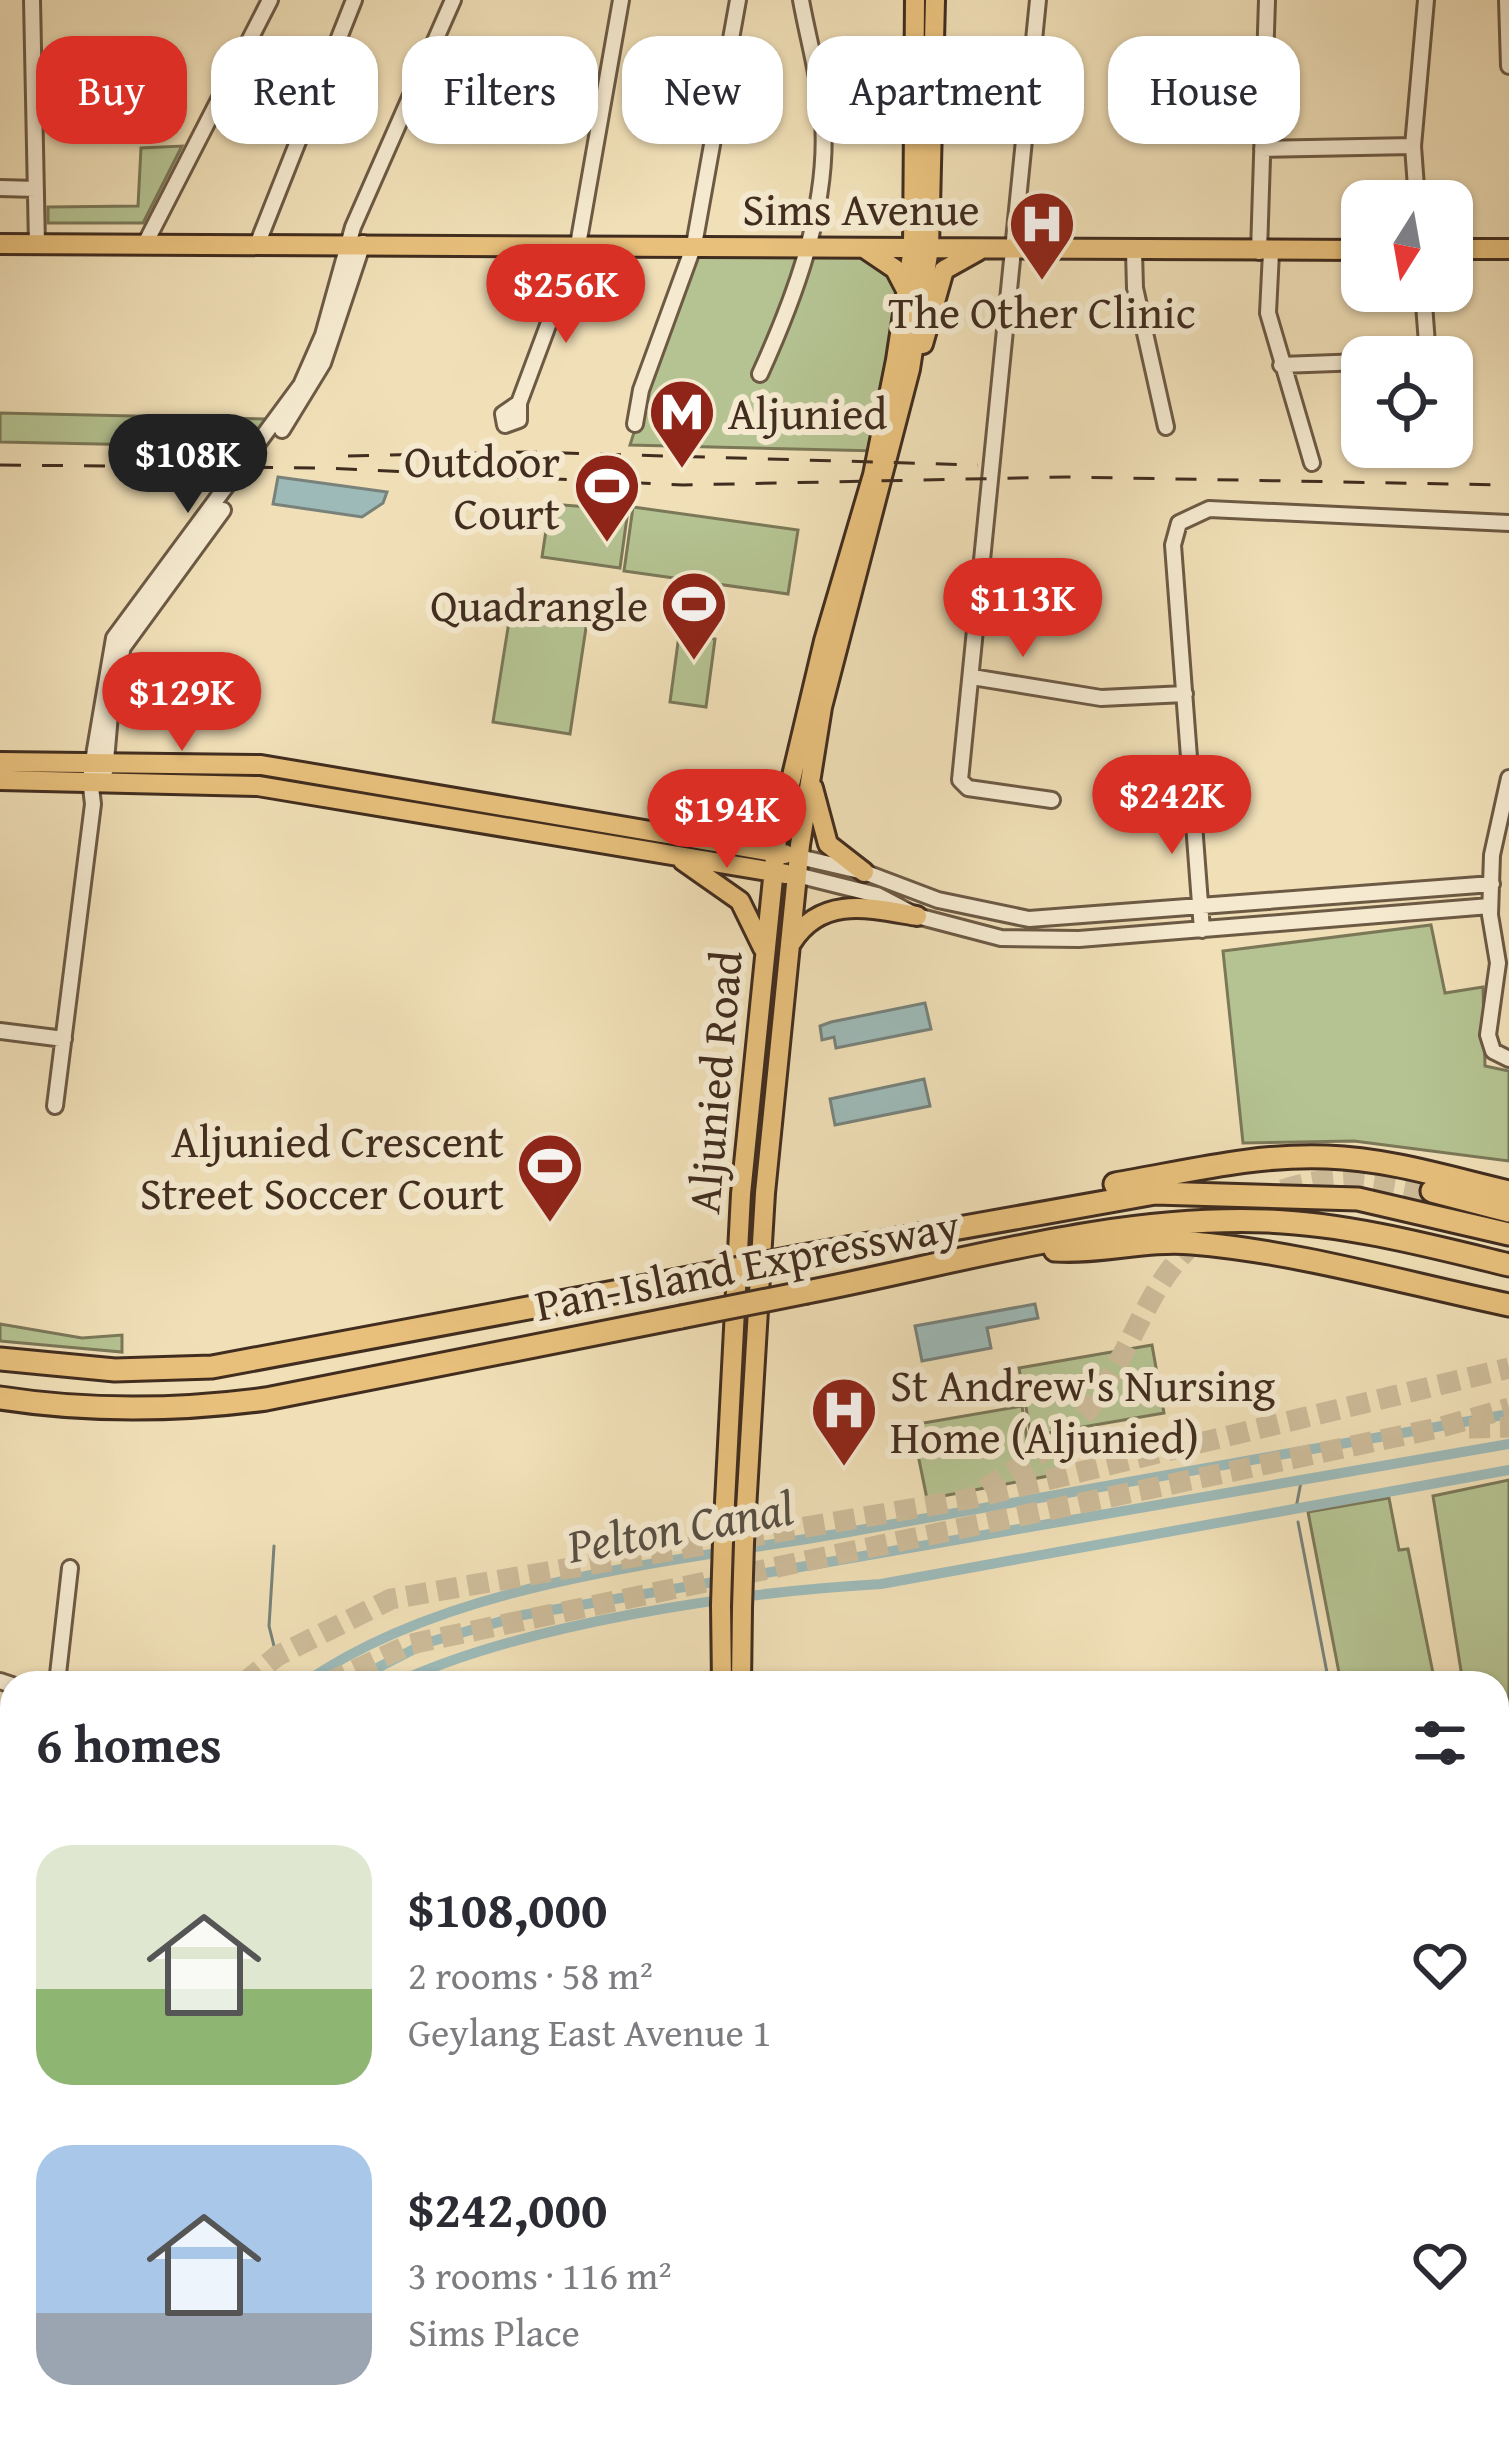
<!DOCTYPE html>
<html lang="en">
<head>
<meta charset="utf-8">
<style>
	:root { --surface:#fff; --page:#f2f2f3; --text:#2b2b33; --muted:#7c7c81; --accent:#d93025 }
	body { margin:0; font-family:"Gentium Book Plus",serif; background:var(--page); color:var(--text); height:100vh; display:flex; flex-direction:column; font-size:45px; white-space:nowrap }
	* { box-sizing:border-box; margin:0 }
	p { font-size:39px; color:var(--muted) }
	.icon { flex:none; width:66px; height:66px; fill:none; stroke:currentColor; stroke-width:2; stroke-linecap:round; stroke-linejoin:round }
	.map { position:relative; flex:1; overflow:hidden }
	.side { position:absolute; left:0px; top:1671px; width:1509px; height:768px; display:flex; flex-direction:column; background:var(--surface); border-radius:36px 36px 0 0; box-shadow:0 3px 9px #0004 }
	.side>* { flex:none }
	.guide { position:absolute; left:36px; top:36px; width:1437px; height:108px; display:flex; gap:24px }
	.needle { width:78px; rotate:191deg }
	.fabs { position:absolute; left:1341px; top:180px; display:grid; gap:24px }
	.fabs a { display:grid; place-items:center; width:132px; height:132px; border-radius:24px; background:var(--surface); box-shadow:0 3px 9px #0004; font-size:60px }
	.price { position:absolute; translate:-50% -102px; padding:0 27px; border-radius:42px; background:var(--accent); color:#fff; font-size:39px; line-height:78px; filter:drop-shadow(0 3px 6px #0008) }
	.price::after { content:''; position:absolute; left:50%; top:72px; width:36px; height:27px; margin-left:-18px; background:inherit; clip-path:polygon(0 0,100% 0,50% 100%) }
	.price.current { background:#222; color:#fff }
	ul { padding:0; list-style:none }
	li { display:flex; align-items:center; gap:36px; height:300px; padding:0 36px }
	li span { display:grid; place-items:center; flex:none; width:336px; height:240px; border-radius:36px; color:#555 }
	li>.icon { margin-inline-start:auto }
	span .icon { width:144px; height:144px; fill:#fffc; stroke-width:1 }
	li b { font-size:51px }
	h2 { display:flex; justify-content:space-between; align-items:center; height:144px; padding:0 36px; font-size:51px }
	.tag { padding:0 42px; border-radius:36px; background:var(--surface); box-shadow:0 3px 9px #0004; font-size:42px; line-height:108px }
	.tag.current { background:var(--accent); color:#fff }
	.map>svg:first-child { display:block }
</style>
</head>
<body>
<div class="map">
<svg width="1509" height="2439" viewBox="0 0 1509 2439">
	<rect width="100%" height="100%" fill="#f0dfb7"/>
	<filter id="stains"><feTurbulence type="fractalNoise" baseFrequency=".00167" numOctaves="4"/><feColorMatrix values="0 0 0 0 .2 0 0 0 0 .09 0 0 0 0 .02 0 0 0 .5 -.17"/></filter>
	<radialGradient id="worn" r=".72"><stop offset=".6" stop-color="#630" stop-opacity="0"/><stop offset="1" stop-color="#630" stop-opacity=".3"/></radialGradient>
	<!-- green -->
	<path fill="#b5c392" stroke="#7b7858" stroke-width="3" d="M138,79V118L46,120L45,80Z
		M182,146L143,223H48V207L138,206L141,148Z
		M694,245L913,248L879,451L630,445Z
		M0,413L265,419L247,447L0,442Z
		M550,504L628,510L620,568L542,557Z
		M633,507L798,530L788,594L624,571Z
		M511,609L587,621L570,734L493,722Z
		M679,635L715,639L706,707L670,702Z
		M1431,925L1445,993L1483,987L1485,1066L1509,1071V1161L1354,1141L1243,1143L1223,951Z
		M0,1324L82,1338L122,1335V1352L0,1341Z
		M1152,1345L1164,1413L1031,1436L1019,1368Z
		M1022,1406L1028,1446L1058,1441L1064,1473L927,1499L912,1425Z
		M1509,1480V1700L1497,1703V1683H1463L1433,1496Z
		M1389,1498L1399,1550L1408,1549L1435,1683H1341L1308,1512Z
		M1509,1960V2088L1497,2090V1963Z
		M83,2427H355L353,2439H136Z"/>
	<!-- water -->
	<path fill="#9dbab8" stroke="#78827b" stroke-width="3" d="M278,477L387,492L383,503L362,517L273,504Z
		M925,1003L931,1029L836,1048L834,1037L822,1040L820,1026L831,1022Z
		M924,1079L930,1106L835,1125L830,1099Z
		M1035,1304L1038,1318L987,1328L991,1348L922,1361L915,1326Z
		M12,2123V2271L0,2310V2161Z"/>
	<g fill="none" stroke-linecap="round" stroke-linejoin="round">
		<!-- stream -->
		<path stroke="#78827b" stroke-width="3" d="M1296,1508L1301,1482
			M1298,1522L1329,1683
			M274,1546L269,1626L275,1650
			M411,2427L454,2439"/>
		<!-- canal -->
		<path stroke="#9dbab8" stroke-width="10" d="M304,1683C452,1579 679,1562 854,1531C1072,1492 1291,1453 1509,1414
			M348,1683L426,1643L523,1615L1509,1444
			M396,1683C526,1623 738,1592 881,1584L1509,1470"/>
		<!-- highway-tunnel -->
		<path stroke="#cdbb99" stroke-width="21" stroke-dasharray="21 10" stroke-linecap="butt" d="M1469,1428L1509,1427
			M984,1489C1025,1464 1069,1440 1097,1398C1121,1363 1137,1322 1159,1286C1197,1224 1269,1182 1341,1179C1370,1177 1403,1187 1432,1191
			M244,1683L277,1656L391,1599L968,1499L1509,1368
			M327,1683L411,1644L1438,1428L1509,1408
			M0,2157L12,2119
			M0,2286L12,2242"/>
		<!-- minor casing -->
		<g stroke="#6d5a45" stroke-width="20">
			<path id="minor" d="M32,0L37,245
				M1038,0L960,780L968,788L1052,800
				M1507,0L1509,66
				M1262,149L1413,146
				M0,188L36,189
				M1417,201L1413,146L1426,0
				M145,244L270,0
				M257,245L354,0
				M1134,251L1135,288L1166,427
				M1259,252L1267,0
				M1271,252L1268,313L1312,463
				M1423,291L1428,357
				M1281,365L1362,362
				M760,374C795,297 829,207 823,120C820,80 808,39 801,0
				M519,403L503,414L505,425L519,420V403L578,245L621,0
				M635,424L641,390L694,245L738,0
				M282,430L323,363L363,243
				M972,677L1101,698L1185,694
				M105,772L112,692L123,647L223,510
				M1509,778L1492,855L1490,915L1498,963L1488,1035L1493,1051L1509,1059
				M799,857L864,872L938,900L1029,919L1492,884
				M797,875L877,895L917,916L1001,938L1079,939L1490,906
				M1202,930L1173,545L1179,523L1209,509L1509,523
				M0,1031L64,1039
				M55,1106L93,804L90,779L114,638L301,385L323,335L353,227L453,0
				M0,1681L12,1685
				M57,1683L70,1568
				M1497,1718L1509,1715
				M0,1912L12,1878
				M0,2290L12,2293
				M0,2301L12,2304
				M1497,2421L1509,2434
				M466,2427L510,2439
				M1095,2427L1105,2439
				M909,2439L921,2427"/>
		</g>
		<!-- major casing -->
		<g stroke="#412d1f" stroke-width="24">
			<path id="major" d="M0,244L1362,250
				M864,248L895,269L906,290
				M1452,249H1509
				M923,344L944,270L978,251
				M0,762L261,765L785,854
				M0,780L258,786L786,874
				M813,788L828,844L864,872
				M713,834C746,831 765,816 783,791
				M683,861L740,901L763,948
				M792,942C822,895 870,908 917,916
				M723,1541L741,1194L777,839L824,641L873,475L896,360L913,248L915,0
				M744,1543L765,1193L800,845L822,707L910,369L929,248L935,0
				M721,1605L722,1683
				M741,1683L742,1608
				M774,2427L775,2439
				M793,2427L795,2439"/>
		</g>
		<!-- highway casing -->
		<g stroke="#412d1f" stroke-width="27">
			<path id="highway" d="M1115,1184C1186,1172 1255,1154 1327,1157C1388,1159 1449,1178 1509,1192
				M1432,1191L1509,1211
				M1055,1250C1101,1253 1146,1239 1192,1243C1299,1252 1404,1283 1509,1305
				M802,1256L1155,1193L1358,1199L1509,1234
				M807,1292C957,1263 1113,1215 1267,1221C1347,1224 1431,1246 1509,1265
				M0,1359L115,1370L212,1367L673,1281
				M0,1398C90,1412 176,1411 266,1399L681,1317"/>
		</g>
		<!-- minor -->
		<use href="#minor" stroke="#f5ead0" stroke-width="14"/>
		<!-- major -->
		<use href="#major" stroke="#e8c07c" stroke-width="18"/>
		<!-- highway -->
		<use href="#highway" stroke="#e8c07c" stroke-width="21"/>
		<!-- rail -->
		<path stroke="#412d1f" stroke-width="3" stroke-dasharray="21 21" stroke-linecap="butt" d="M348,456L528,452L978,465
			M0,465L323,468L683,485L1067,477L1509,485"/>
		<!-- major-bridge casing -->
		<g stroke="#412d1f" stroke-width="24" stroke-linecap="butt">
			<path id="major-bridge" d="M721,1605L723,1541
				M742,1608L744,1543"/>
		</g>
		<!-- highway-bridge casing -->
		<g stroke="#412d1f" stroke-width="27" stroke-linecap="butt">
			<path id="highway-bridge" d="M673,1281L802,1256
				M681,1317L807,1292"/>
		</g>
		<!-- major-bridge -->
		<use href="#major-bridge" stroke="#e8c07c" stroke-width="18"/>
		<!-- highway-bridge -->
		<use href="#highway-bridge" stroke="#e8c07c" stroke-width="21"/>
	</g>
	<!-- icons -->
	<defs>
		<g id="hospital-pin" transform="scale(3.45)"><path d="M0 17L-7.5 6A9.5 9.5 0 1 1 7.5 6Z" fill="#8f2418" stroke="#f5ead0"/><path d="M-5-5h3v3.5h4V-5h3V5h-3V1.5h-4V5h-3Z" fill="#fff"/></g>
		<g id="metro-pin" transform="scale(3.45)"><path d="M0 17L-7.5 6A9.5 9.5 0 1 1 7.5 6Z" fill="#8f2418" stroke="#f5ead0"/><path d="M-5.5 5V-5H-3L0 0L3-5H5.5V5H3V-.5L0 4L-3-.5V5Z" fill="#fff"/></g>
		<g id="stadium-pin" transform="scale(3.45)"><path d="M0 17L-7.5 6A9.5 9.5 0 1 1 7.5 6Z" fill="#8f2418" stroke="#f5ead0"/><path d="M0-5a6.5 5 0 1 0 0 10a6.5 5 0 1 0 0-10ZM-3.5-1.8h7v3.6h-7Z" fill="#fff"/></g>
	</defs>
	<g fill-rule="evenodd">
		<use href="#hospital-pin" x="1042" y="224"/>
		<use href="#metro-pin" x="682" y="412"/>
		<use href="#stadium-pin" x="607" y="486"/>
		<use href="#stadium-pin" x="694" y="604"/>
		<use href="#stadium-pin" x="550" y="1166"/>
		<use href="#hospital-pin" x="844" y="1410"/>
	</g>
	<g text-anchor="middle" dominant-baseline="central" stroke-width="12" stroke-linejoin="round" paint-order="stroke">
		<!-- street labels -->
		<g font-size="45" fill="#412d1f" stroke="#f5ead0">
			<text x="861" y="208">Sims Avenue</text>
			<text transform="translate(714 1082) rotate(-85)">Aljunied Road</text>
			<text transform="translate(747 1264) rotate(-11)">Pan-Island Expressway</text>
		</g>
		<!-- poi labels -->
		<g font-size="45" fill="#412d1f" stroke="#f5ead0" text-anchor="end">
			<text x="1042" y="311" text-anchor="middle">The Other Clinic</text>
			<text x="728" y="412" text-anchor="start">Aljunied</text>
			<text x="560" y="460">Outdoor<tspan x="560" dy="52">Court</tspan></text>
			<text x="648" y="604">Quadrangle</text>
			<text x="504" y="1140">Aljunied Crescent<tspan x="504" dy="52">Street Soccer Court</tspan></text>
			<text x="890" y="1384" text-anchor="start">St Andrew's Nursing<tspan x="890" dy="52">Home (Aljunied)</tspan></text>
		</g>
		<!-- water labels -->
		<g font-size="48" font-style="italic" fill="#585045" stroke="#f5ead0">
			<text transform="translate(680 1526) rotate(-10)">Pelton Canal</text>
		</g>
	</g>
	<rect width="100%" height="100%" filter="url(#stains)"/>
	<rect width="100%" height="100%" fill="url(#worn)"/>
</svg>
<div class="fabs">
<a><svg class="needle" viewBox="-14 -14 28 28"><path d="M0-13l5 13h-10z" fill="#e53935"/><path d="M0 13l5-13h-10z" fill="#7c7c81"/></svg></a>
<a><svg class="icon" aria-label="locate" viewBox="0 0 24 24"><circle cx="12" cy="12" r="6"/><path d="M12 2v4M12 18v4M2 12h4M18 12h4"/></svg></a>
</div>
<b class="price" style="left:566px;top:346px">$256K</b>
<b class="price current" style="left:188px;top:516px">$108K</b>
<b class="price" style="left:1023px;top:660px">$113K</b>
<b class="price" style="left:182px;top:754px">$129K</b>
<b class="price" style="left:1172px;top:857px">$242K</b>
<b class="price" style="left:727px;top:871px">$194K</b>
<div class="guide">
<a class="tag current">Buy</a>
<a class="tag">Rent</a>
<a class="tag">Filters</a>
<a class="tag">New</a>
<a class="tag">Apartment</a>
<a class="tag">House</a>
</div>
<section class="side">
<h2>6 homes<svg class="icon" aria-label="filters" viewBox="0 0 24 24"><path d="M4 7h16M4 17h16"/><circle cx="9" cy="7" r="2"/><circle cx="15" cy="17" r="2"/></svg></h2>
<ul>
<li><span style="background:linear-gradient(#dfe7d0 60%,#8fb573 0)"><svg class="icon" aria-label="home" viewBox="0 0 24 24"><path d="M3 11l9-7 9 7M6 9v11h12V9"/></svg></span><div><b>$108,000</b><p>2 rooms · 58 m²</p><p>Geylang East Avenue 1</p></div><svg class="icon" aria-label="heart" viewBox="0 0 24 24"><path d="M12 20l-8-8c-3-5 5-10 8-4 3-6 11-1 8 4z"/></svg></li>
<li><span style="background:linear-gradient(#a9c7e8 70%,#9aa5b1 0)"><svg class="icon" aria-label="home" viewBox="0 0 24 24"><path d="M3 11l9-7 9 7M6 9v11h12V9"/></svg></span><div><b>$242,000</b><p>3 rooms · 116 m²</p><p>Sims Place</p></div><svg class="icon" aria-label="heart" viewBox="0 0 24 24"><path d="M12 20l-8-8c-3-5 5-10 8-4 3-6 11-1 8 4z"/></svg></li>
</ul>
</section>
</div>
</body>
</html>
